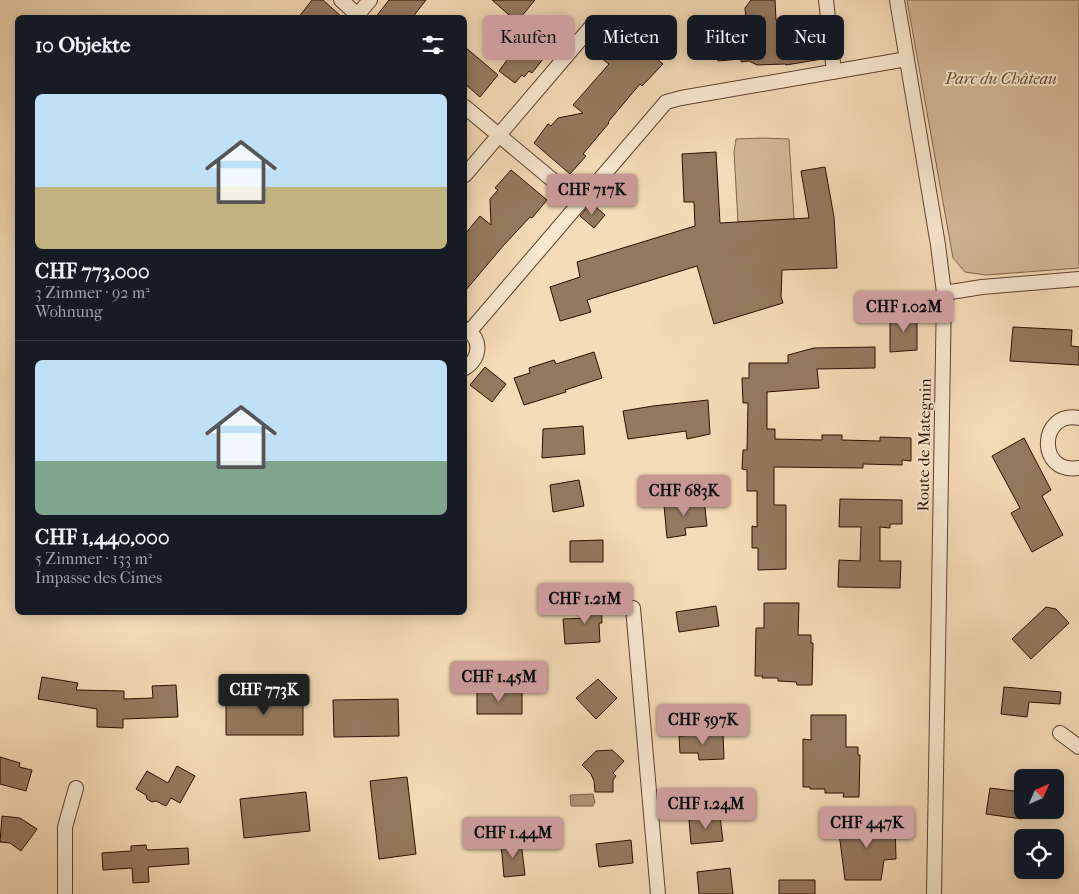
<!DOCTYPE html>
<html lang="de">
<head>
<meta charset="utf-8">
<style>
	:root { --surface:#171b24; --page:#20242c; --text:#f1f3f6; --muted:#9ea1a6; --line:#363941; --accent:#c59692 }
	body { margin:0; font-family:"IM FELL French Canon",serif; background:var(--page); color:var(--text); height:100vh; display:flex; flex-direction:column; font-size:19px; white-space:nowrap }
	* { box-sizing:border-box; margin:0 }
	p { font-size:16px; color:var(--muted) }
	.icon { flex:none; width:28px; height:28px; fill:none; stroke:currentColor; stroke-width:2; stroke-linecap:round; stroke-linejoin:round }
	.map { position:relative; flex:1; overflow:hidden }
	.sheet { position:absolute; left:15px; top:15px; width:452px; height:600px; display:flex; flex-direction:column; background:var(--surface); border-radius:8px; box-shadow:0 2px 12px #0003 }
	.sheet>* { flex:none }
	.guide { position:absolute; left:482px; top:15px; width:475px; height:45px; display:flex; gap:10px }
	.needle { width:32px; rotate:45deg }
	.fabs { position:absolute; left:1014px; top:769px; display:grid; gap:10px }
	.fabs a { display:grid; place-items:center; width:50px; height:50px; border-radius:8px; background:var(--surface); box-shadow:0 2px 12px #0003; font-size:25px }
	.price { position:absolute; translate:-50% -42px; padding:0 11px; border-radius:5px; background:var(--accent); color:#111; font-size:16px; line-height:32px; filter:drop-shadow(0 1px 2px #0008) }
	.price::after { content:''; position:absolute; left:50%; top:30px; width:15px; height:11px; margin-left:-8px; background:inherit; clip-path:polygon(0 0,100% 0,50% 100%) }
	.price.on { background:#222; color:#fff }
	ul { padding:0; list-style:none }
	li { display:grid; align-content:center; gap:10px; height:265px; padding:0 20px }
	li+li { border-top:1px solid var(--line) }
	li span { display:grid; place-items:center; height:155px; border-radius:8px; color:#555 }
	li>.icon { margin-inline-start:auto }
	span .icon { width:90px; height:90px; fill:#fffc; stroke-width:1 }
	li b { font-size:21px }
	h2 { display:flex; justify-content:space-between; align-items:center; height:60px; padding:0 20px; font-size:21px }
	.pill { padding:0 18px; border-radius:8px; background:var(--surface); box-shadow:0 2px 12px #0003; font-size:18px; line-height:45px }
	.pill.on { background:var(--accent); color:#111 }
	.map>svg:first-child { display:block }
</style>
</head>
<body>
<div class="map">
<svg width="1079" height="894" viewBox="0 0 1079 894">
	<rect width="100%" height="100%" fill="#f5dbb7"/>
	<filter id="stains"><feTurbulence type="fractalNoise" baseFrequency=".004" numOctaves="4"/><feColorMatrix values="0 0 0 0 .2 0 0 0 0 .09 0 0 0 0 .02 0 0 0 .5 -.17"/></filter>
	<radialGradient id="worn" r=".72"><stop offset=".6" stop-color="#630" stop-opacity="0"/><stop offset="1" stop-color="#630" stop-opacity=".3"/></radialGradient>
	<!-- green -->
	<path fill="#d3b898" stroke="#80634c" d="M907,0H1079V268L986,275L965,272L953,258Z
		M763,138L789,139L794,219L738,222L734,152L736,139Z"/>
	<!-- water -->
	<path fill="#b19579" stroke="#7c5f49" d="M593,794L595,803H593V806H571L570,795Z"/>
	<!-- building -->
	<path fill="#95795f" stroke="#2d0e00" d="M312,0H323L343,18H298Z
		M389,0H426L412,18H375Z
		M492,0H535L517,22Z
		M751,0H775L776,20L782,19L785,51L820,46L822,59L786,65L785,64L757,65L749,61L741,62V59L718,61L716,41L733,22L746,21L745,8Z
		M532,26L555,44L532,73L529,71L524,77L522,75L515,83L499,71Z
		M623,29L663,64L642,86L640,84L608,122L609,123L583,154L586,156L570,174L534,143L548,124L551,126L558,118L583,113L573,105L609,64L601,58Z
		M465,47L498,75L480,97L465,84Z
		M716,152L720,223L809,218L801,171L825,167L834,217L837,268L782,270L781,297L783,303L714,324L697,266L587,300L591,312L560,321L550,287L580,277L577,262L695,226L694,202H684L682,154Z
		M511,170L547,200L532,218L530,217L503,246L465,291V234L480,216L491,225L490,199L498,190L495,188Z
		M591,203L605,215L594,228L580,216Z
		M917,314V350L890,352V318Z
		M1013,327L1072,330L1071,346L1079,347V365L1010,361Z
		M875,347V368L817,369L819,388L767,392V429H775V439L822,440V435H842V440L880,441V437L911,438V461L902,460V465L863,464V468L774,467V505H786V569L758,570V548H752V526L757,527V491H747V470L742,469L743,450H747L748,403H743L742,378H749V363H788V355L814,348Z
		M594,352L602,378L565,390L566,392L524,405L514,378L530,373L529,368L554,360L556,364Z
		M485,367L506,384L492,402L470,385Z
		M708,400L710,434L687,439L686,431L628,439L623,411L653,406Z
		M583,426L585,454L542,458L543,429Z
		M1024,438L1051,490L1042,496L1063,535L1032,552L1011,513L1020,508L992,456Z
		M579,480L584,506L553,512L550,485Z
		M840,499L902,500V524H890V528L880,527V561H901L900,588L838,587L839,560L860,561L861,527H839Z
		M704,500L707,526L685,528L686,535L667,538L664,505Z
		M603,540V562H570V541Z
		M601,600L602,623H599L600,642L565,644L563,619L586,618L585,601Z
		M764,603H799L798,635H811V643H813L812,685H797L796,682L778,681V678H762L763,676H755L756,628H764Z
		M716,606L719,626L679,632L676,612Z
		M1046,607L1056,609L1069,623L1031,659L1012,639Z
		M42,677L78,683L76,690L124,691V699L153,698L152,686L176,685L178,717L123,719V728L97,727V709L38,699Z
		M598,679L617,698L596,719L576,698Z
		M1004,687L1061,692L1060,704L1029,702L1027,717L1001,714Z
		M477,691L522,692V714H477Z
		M226,697H303V735H226Z
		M398,699L399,736L334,737L333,700Z
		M811,715H846V747H858V755H860L859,797H843L844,793H825V789H810V787H803V739L811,740Z
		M723,734L724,759L699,760L698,753H680L679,736Z
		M612,750L624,761L613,773L616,776L613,780V792H595L594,781L591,774L582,765L596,751Z
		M0,757L20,763L19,767L32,770L26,791L0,784Z
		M177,766L195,776L180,803L171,798L166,806L156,801L152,802L147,799L146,795L136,789L147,771L168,783Z
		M407,777L416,854L379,859L370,781Z
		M990,788L1022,792V819L986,814Z
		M306,792L310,831L244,838L240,799Z
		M2,816L20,818L37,829L21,851L10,843L0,842Z
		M720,816L723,841L691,844L689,820Z
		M895,822L896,859L884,860L881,880H845L838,825Z
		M631,840L633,863L599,867L596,844Z
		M521,842L525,875L504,877L501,843Z
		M146,845L147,850L188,848L189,864L148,867L149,882L133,883L132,868L103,870L102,853L131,851V846Z
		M730,868L733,894H699L697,872Z
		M779,880H815V894H779Z"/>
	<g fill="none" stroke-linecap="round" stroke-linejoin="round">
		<!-- street casing -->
		<g stroke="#5f412e" stroke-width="16">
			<path id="street" d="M341,0L361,18
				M826,0L834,72
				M897,0L938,245L944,293L934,894
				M355,18L370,0
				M465,107L579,202
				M465,175L591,27
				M944,293L982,287L1079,279
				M465,329C482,337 481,359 465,368
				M470,331L666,102L681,98L907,59
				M1079,418C1039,410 1036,475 1079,468
				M633,608L658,894
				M1060,733L1079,747
				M65,894V827L76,788"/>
		</g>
		<!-- street -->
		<use href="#street" stroke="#f8e8d0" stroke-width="14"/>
	</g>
	<g text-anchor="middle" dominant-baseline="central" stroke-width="4" stroke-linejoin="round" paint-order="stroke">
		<!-- park labels -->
		<g font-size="16" font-style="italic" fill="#674a35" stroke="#f8e8d0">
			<text x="1001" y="78">Parc du Château</text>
		</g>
		<!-- street labels -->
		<g font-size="16" fill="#2d0e00" stroke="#f8e8d0">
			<text transform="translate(924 445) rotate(-89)">Route de Mategnin</text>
		</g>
	</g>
	<rect width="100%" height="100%" filter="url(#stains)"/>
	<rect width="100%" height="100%" fill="url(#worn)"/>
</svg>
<div class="fabs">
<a><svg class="needle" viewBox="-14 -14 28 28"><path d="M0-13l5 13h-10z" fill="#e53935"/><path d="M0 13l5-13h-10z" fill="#9ea1a6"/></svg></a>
<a><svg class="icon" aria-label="locate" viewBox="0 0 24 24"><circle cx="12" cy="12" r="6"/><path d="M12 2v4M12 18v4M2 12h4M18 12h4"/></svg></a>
</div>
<b class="price" style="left:592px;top:216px">CHF 717K</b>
<b class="price" style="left:904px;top:333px">CHF 1.02M</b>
<b class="price" style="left:684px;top:517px">CHF 683K</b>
<b class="price" style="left:585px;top:625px">CHF 1.21M</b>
<b class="price" style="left:499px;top:703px">CHF 1.45M</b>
<b class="price on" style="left:264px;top:716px">CHF 773K</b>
<b class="price" style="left:703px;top:746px">CHF 597K</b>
<b class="price" style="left:706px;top:830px">CHF 1.24M</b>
<b class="price" style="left:867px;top:849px">CHF 447K</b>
<b class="price" style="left:513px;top:859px">CHF 1.44M</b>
<div class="guide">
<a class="pill on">Kaufen</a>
<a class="pill">Mieten</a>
<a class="pill">Filter</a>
<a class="pill">Neu</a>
</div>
<section class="sheet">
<h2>10 Objekte<svg class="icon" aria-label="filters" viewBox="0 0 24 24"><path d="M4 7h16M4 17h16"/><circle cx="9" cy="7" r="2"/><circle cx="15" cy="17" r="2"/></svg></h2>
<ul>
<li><span style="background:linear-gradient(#bfe0f5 60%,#c2b280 0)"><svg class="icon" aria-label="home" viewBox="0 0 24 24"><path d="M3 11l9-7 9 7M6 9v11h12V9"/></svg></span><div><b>CHF 773,000</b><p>3 Zimmer · 92 m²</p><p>Wohnung</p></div></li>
<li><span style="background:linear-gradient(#bfe0f5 65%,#7fa58c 0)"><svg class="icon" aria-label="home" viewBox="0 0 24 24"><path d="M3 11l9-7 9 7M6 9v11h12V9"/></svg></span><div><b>CHF 1,440,000</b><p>5 Zimmer · 133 m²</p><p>Impasse des Cimes</p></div></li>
</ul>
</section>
</div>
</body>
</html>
